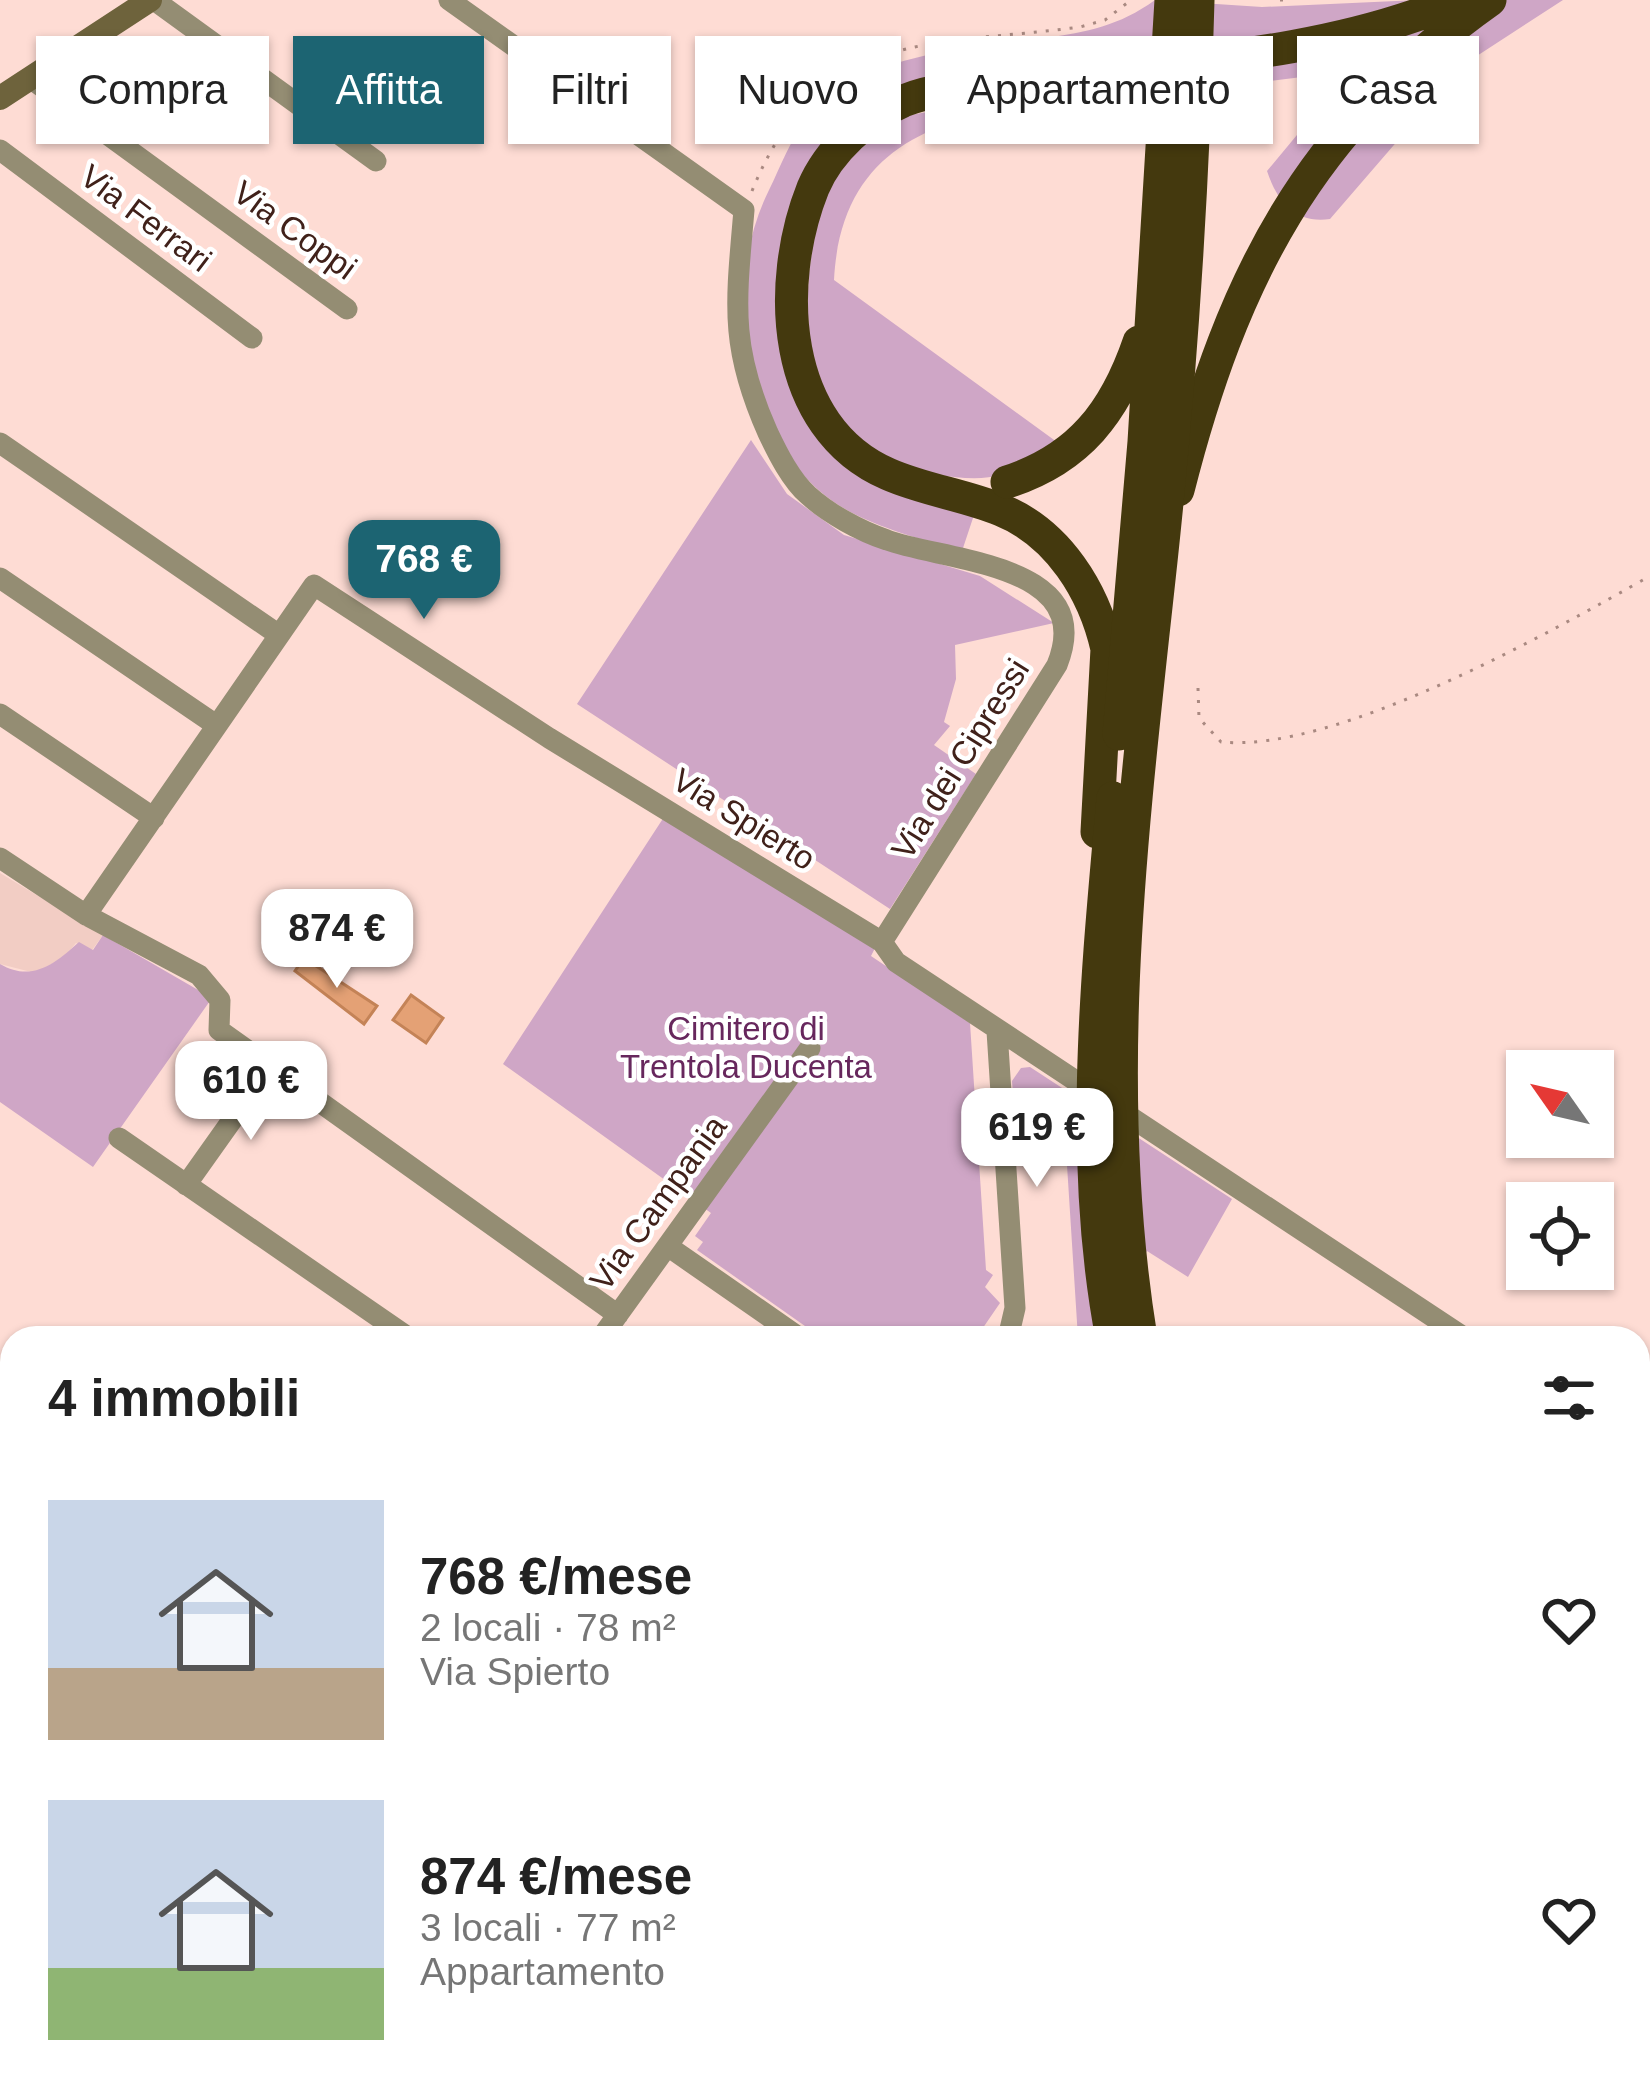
<!DOCTYPE html>
<html lang="it">
<head>
<meta charset="utf-8">
<style>
	:root { --surface:#fff; --page:#f6f6f6; --text:#222; --muted:#767676; --accent:#1c6472 }
	body { margin:0; font-family:Helvetica,sans-serif; background:var(--page); color:var(--text); height:100vh; display:flex; flex-direction:column; font-size:45px; white-space:nowrap }
	* { box-sizing:border-box; margin:0 }
	p { font-size:39px; color:var(--muted) }
	.icon { flex:none; width:66px; height:66px; fill:none; stroke:currentColor; stroke-width:2; stroke-linecap:round; stroke-linejoin:round }
	.map { position:relative; flex:1; overflow:hidden }
	.drawer { position:absolute; left:0px; top:1326px; width:1650px; height:768px; display:flex; flex-direction:column; background:var(--surface); border-radius:36px 36px 0 0; box-shadow:0 3px 9px #0004 }
	.drawer>* { flex:none }
	.top-card { position:absolute; left:36px; top:36px; width:1578px; height:108px; display:flex; gap:24px }
	.needle { width:78px; rotate:304deg }
	.tools { position:absolute; left:1506px; top:1050px; display:grid; gap:24px }
	.tools a { display:grid; place-items:center; width:108px; height:108px; border-radius:0px; background:var(--surface); box-shadow:0 3px 9px #0004; font-size:60px }
	.price { position:absolute; translate:-50% -102px; padding:0 27px; border-radius:24px; background:#fff; color:#222; font-size:39px; line-height:78px; filter:drop-shadow(0 3px 6px #0008) }
	.price::after { content:''; position:absolute; left:50%; top:72px; width:36px; height:27px; margin-left:-18px; background:inherit; clip-path:polygon(0 0,100% 0,50% 100%) }
	.price.on { background:var(--accent); color:#fff }
	ul { padding:0; list-style:none }
	li { display:flex; align-items:center; gap:36px; height:300px; padding:0 48px }
	li span { display:grid; place-items:center; flex:none; width:336px; height:240px; border-radius:0px; color:#555 }
	li>.icon { margin-inline-start:auto }
	span .icon { width:144px; height:144px; fill:#fffc; stroke-width:1 }
	li b { font-size:51px }
	h2 { display:flex; justify-content:space-between; align-items:center; height:144px; padding:0 48px; font-size:51px }
	.tag { padding:0 42px; border-radius:0px; background:var(--surface); box-shadow:0 3px 9px #0004; font-size:42px; line-height:108px }
	.tag.on { background:var(--accent); color:#fff }
	.map>svg:first-child { display:block }
</style>
</head>
<body>
<div class="map">
<svg width="1650" height="2094" viewBox="0 0 1650 2094">
	<rect width="100%" height="100%" fill="#fedcd4"/>
	<!-- built -->
	<path fill="#f2cdc4" d="M0,873L103,935L92,950L76,943L63,958L35,973L0,964Z"/>
	<!-- green -->
	<path fill="#cfa6c6" d="M1155,0L1262,7L1418,0L1343,25L931,79L801,182L805,415L976,509L962,551C837,516 791,499 752,367C736,310 743,242 769,190C781,166 790,139 808,118C867,51 963,50 1045,38C1087,32 1119,26 1155,0Z
		M1504,0H1563L1463,65L1330,219C1295,224 1277,201 1267,171L1350,71L1237,85L1236,111C1216,113 1192,119 1171,117C1150,115 1129,106 1108,106C977,105 842,122 834,280L1061,445C1042,454 1023,467 1003,474C982,481 960,478 939,475C835,460 800,367 809,274C813,240 816,206 836,177C854,150 879,134 904,116L1425,28L1428,34L1347,142Z
		M751,440L787,494L844,535L980,576L1054,623L955,645L956,679L944,722L950,726L934,745L976,774L890,909L577,704Z
		M664,817L876,946L871,956L970,1023L986,1270L993,1275L985,1287L1000,1303L976,1338H822L697,1250L703,1242L695,1236L711,1213L503,1064Z
		M103,935L212,998L93,1167L0,1102V964C32,983 56,963 79,942L93,950Z
		M1030,1067L1232,1199L1188,1277L1147,1251L1090,1338H1078L1063,1102L1014,1106L1012,1081L1021,1068Z"/>
	<!-- building -->
	<path fill="#e4a175" stroke="#c48357" stroke-width="3" d="M304,958L377,1006L364,1024L295,971Z
		M411,995L443,1018L426,1043L393,1020Z"/>
	<g fill="none" stroke-linecap="round" stroke-linejoin="round">
		<!-- path -->
		<path stroke="#a98981" stroke-width="3" stroke-dasharray="3 9" stroke-linecap="butt" d="M1280,0H1284
			M752,191C819,26 933,47 1080,27L1105,20L1131,0
			M1198,688L1199,718L1221,742C1336,753 1549,633 1650,576"/>
		<!-- service -->
		<path stroke="#948d73" stroke-width="10" d="M1608,2094L1650,2079"/>
		<!-- minor -->
		<path stroke="#948d73" stroke-width="21" d="M154,0L376,161
			M449,0L744,210C736,303 729,346 768,433C778,454 791,480 808,495C829,514 860,531 887,540C947,562 1098,563 1057,665L882,942
			M30,78L347,309
			M0,150L252,338
			M0,443L279,635
			M0,578L216,725
			M0,714L154,818
			M0,858L86,915L199,975L220,1000L219,1030L618,1315
			M86,915L314,585L549,738L882,942L896,962L1465,1338
			M997,1031L1015,1308L1008,1338
			M119,1138L409,1338
			M186,1185L269,1068
			M669,1247L800,1338
			M601,1338L810,1048
			M1638,1436L1650,1443
			M0,1470L12,1469
			M0,1637L12,1650
			M0,1800L12,1809
			M244,2082L261,2094
			M525,2082L544,2094
			M688,2082L706,2094
			M117,2094L125,2082"/>
		<!-- secondary -->
		<path stroke="#6e633c" stroke-width="24" d="M0,98L150,0"/>
		<!-- trunk -->
		<path stroke="#44390e" stroke-width="33" d="M1178,490C1232,278 1308,129 1490,0
			M1097,832L1107,649C1094,591 1058,533 1001,510C965,495 924,490 888,474C780,427 775,283 813,188C829,150 866,117 903,101C946,84 1001,84 1046,78C1182,61 1329,54 1456,0
			M1461,2082L1472,2094
			M1496,2082L1508,2094"/>
		<!-- trunk-bridge -->
		<path stroke="#44390e" stroke-width="33" d="M1007,482C1079,459 1115,412 1139,342
			M1119,734L1144,442L1171,0
			M1112,1338C1078,1161 1097,976 1113,798
			M1141,1338C1099,1080 1133,819 1161,561C1181,375 1193,187 1198,0"/>
	</g>
	<g text-anchor="middle" dominant-baseline="central" stroke-width="9" stroke-linejoin="round" paint-order="stroke">
		<!-- street labels -->
		<g font-size="33" fill="#40211a" stroke="#fff">
			<text transform="translate(146 218) rotate(37)">Via Ferrari</text>
			<text transform="translate(295 230) rotate(36)">Via Coppi</text>
			<text transform="translate(960 759) rotate(-58)">Via dei Cipressi</text>
			<text transform="translate(744 819) rotate(32)">Via Spierto</text>
			<text transform="translate(658 1203) rotate(-54)">Via Campania</text>
		</g>
		<!-- park labels -->
		<g font-size="33" fill="#67275d" stroke="#fff">
			<text x="746" y="1028">Cimitero di<tspan x="746" dy="38">Trentola Ducenta</tspan></text>
		</g>
	</g>
</svg>
<div class="tools">
<a><svg class="needle" viewBox="-14 -14 28 28"><path d="M0-13l5 13h-10z" fill="#e53935"/><path d="M0 13l5-13h-10z" fill="#767676"/></svg></a>
<a><svg class="icon" aria-label="locate" viewBox="0 0 24 24"><circle cx="12" cy="12" r="6"/><path d="M12 2v4M12 18v4M2 12h4M18 12h4"/></svg></a>
</div>
<b class="price on" style="left:424px;top:622px">768 €</b>
<b class="price" style="left:337px;top:991px">874 €</b>
<b class="price" style="left:251px;top:1143px">610 €</b>
<b class="price" style="left:1037px;top:1190px">619 €</b>
<div class="top-card">
<a class="tag">Compra</a>
<a class="tag on">Affitta</a>
<a class="tag">Filtri</a>
<a class="tag">Nuovo</a>
<a class="tag">Appartamento</a>
<a class="tag">Casa</a>
</div>
<section class="drawer">
<h2>4 immobili<svg class="icon" aria-label="filters" viewBox="0 0 24 24"><path d="M4 7h16M4 17h16"/><circle cx="9" cy="7" r="2"/><circle cx="15" cy="17" r="2"/></svg></h2>
<ul>
<li><span style="background:linear-gradient(#c9d6e8 70%,#b9a48a 0)"><svg class="icon" aria-label="home" viewBox="0 0 24 24"><path d="M3 11l9-7 9 7M6 9v11h12V9"/></svg></span><div><b>768 €/mese</b><p>2 locali · 78 m²</p><p>Via Spierto</p></div><svg class="icon" aria-label="heart" viewBox="0 0 24 24"><path d="M12 20l-8-8c-3-5 5-10 8-4 3-6 11-1 8 4z"/></svg></li>
<li><span style="background:linear-gradient(#c9d6e8 70%,#8fb573 0)"><svg class="icon" aria-label="home" viewBox="0 0 24 24"><path d="M3 11l9-7 9 7M6 9v11h12V9"/></svg></span><div><b>874 €/mese</b><p>3 locali · 77 m²</p><p>Appartamento</p></div><svg class="icon" aria-label="heart" viewBox="0 0 24 24"><path d="M12 20l-8-8c-3-5 5-10 8-4 3-6 11-1 8 4z"/></svg></li>
</ul>
</section>
</div>
</body>
</html>
